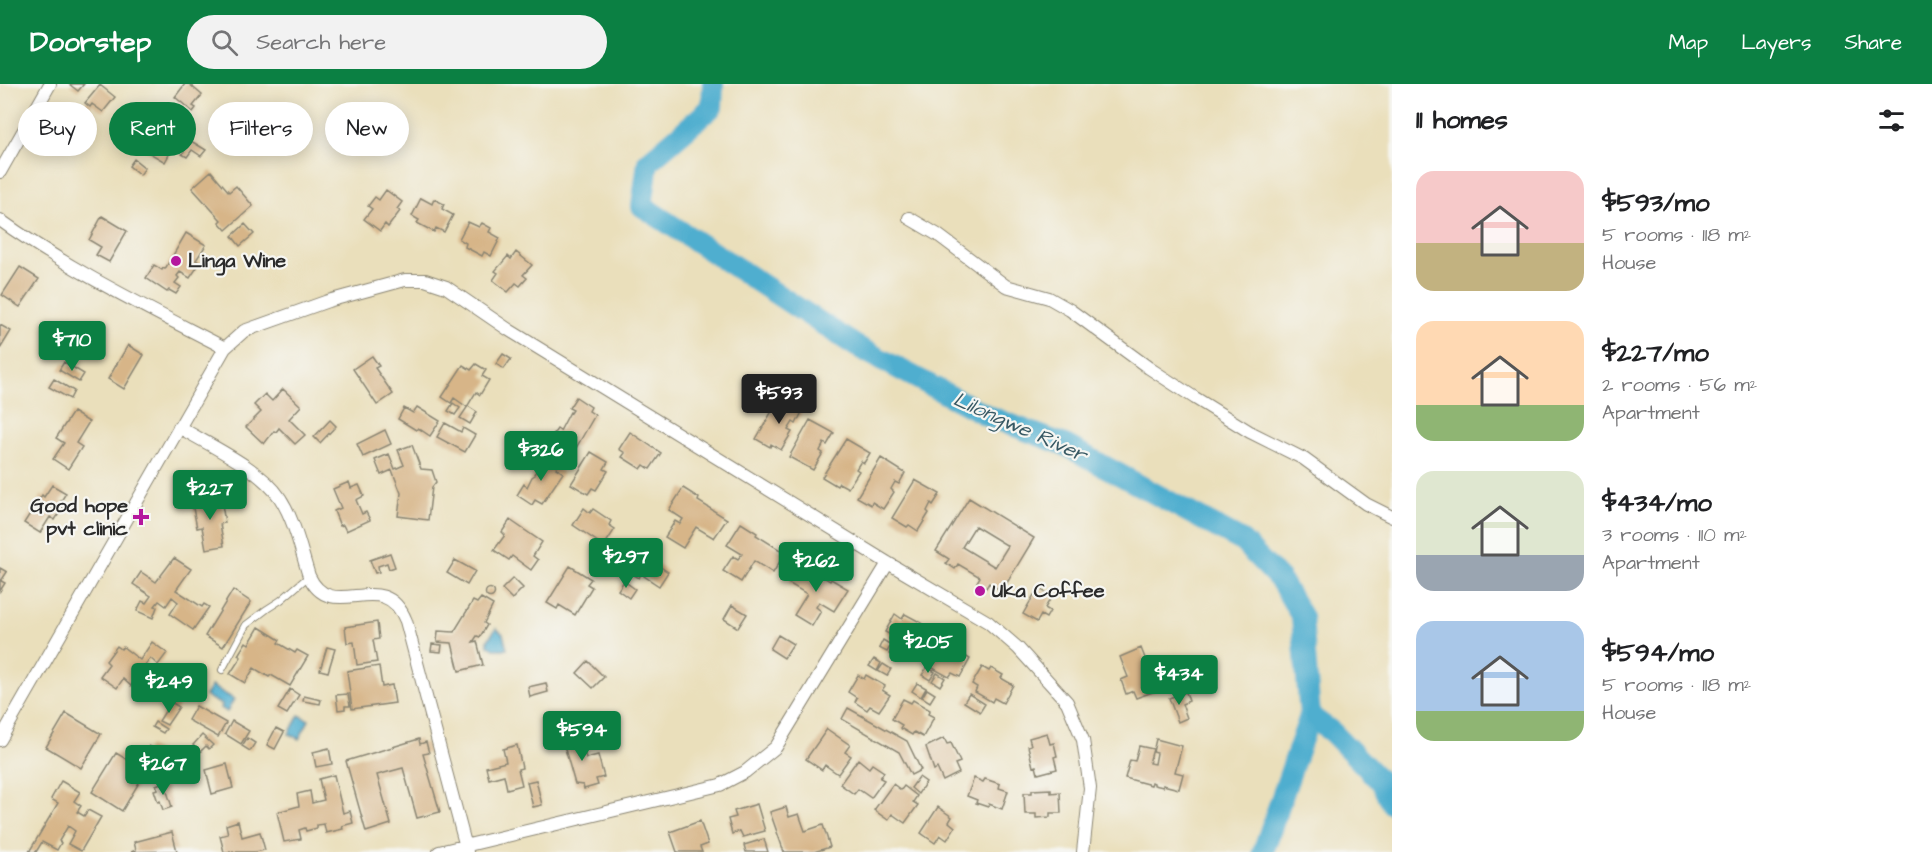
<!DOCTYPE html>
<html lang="en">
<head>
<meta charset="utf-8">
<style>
	:root { --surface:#fff; --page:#f2f2f2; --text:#202124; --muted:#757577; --accent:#0b8043 }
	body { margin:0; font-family:"Architects Daughter",sans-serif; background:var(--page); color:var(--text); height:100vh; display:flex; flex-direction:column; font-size:22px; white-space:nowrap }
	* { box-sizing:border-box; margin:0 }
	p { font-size:20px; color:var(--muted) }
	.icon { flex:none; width:33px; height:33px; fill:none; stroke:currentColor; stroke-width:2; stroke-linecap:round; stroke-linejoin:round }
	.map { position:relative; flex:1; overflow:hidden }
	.drawer { display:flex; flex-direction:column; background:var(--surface); width:540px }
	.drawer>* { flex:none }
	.top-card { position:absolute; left:18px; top:18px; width:570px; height:54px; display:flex; gap:12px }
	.price { position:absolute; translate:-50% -51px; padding:0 14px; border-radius:6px; background:var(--accent); color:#fff; font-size:20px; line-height:39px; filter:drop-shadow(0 2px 3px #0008) }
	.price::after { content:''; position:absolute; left:50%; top:36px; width:18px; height:14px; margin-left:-9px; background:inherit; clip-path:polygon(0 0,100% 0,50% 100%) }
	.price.selected { background:#222; color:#fff }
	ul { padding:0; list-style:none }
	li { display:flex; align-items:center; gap:18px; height:150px; padding:0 24px }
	li span { display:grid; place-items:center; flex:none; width:168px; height:120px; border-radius:18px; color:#555 }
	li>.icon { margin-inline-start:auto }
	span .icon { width:72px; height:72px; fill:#fffc; stroke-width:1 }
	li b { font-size:26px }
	h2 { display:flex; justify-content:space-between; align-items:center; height:72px; padding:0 24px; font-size:26px }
	.chip { padding:0 21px; border-radius:27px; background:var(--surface); box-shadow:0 3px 15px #0003; font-size:21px; line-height:54px }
	.chip.selected { background:var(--accent); color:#fff }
	header { display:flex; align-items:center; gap:36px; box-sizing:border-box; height:84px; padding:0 30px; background:var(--accent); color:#fff }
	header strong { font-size:28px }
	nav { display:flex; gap:33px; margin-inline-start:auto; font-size:21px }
	.search { width:420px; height:54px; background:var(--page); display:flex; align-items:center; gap:15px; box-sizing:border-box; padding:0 21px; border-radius:33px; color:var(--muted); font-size:22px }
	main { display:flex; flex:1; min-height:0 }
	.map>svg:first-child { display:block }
</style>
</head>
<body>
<header>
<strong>Doorstep</strong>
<div class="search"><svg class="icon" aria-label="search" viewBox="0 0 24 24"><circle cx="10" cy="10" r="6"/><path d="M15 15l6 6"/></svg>Search here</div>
<nav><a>Map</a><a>Layers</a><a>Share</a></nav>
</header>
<main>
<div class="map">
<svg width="1392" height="768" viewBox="0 0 1392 768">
	<rect width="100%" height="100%" fill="#f6f6f2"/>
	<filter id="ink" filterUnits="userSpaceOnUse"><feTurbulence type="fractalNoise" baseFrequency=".0167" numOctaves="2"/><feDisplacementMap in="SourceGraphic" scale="12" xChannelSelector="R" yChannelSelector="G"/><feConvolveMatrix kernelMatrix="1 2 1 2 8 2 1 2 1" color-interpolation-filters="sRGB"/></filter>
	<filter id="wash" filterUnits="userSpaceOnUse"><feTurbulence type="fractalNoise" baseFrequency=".008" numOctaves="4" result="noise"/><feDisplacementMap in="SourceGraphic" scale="24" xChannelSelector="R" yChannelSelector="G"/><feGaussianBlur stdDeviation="1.35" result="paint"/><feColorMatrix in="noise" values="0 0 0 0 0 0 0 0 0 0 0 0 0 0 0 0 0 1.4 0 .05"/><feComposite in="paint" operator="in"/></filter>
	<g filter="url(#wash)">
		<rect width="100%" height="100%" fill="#eadfbb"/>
		<!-- water -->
		<path fill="#50aecf" stroke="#3e6c7d" stroke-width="1.5" d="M496,544L503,550L507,565H494L488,561V556Z
			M211,602L234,615L227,628L221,624L222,621L205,612Z
			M299,631L309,636L299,655L289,650Z"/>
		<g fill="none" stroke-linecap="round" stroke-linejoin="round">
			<!-- river -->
			<path stroke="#50aecf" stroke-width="22" d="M713,0L712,23L648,78L642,122L856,262L988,332L1065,361L1242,457L1280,496L1302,533L1310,632L1263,768
				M1310,632L1332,648L1380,697L1392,720"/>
		</g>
		<g id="blocks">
			<!-- building -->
			<path fill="#d7b588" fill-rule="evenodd" d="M69,0H84L78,7Z
				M185,0H189L202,11L193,22L196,24L193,28L175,13Z
				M100,1L115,13L103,28L92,20L90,23L85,19Z
				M157,37L167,43L165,46L178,54L165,78L136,61L150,38L154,41Z
				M191,57L206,66L201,72L192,66L187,73L182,70Z
				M134,75L145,84L140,91L129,82Z
				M211,87L229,108L236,102L253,122L226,146L219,138L221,136L192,104Z
				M386,106L402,118L397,125L400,127L388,143L385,140L380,147L364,135L372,125L368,122L375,113L379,116Z
				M421,114L432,120L434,115L444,120L442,125L453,131L444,148L436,144L434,148L417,139L419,136L412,132Z
				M102,132L127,147L109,178L96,171L101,163L89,156Z
				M468,138L479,143L482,139L491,144L489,148L500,154L491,172L484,168L482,172L465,163L466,159L459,155Z
				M245,140L254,150L240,162L232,152Z
				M186,149L206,161L196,176L200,179L190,194L180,188L177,192L179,194L175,199L181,203L176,210L169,206L167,208L146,194L154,181L162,186L163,184L165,185Z
				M516,168L532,181L523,191L527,194L520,202L516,199L508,208L493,196L498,189L495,187L508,172L511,175Z
				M20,183L39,195L20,223L2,211Z
				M0,241L11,247L0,265Z
				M128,261L144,271L124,305L108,295Z
				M503,270L511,275L504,285L496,280Z
				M372,272L379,282L375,284L393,310L377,321L353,285Z
				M64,278L84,290L79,298L59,286Z
				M476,280L486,286L482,292L489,296L480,311L476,308L467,323L454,314L451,319L442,313L463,281L471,286Z
				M54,295L74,307L70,315L49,303Z
				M283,305L301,322L289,335L305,351L295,360L279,344L276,348L274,347L264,360L246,343L261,328L254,321L265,310L272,317Z
				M576,313L591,323L589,327L595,331L576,364L569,360L566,364L550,355L557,345L560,347L570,328L571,329L573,326L569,324Z
				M779,315L802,328L796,340L793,338L788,346L792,348L781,366L771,360L770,363L756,355Z
				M453,319L460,324L455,331L448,327Z
				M468,322L477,328L470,340L460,334Z
				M417,323L440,337L430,352L418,344L416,346L398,335L404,324L413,329Z
				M73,328L89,338L76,359L82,363L68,385L53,375L64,359L56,354Z
				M330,336L336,342L320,359L314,353Z
				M810,336L834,349L827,361L824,359L820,367L823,369L813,386L789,373Z
				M445,339L461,348L463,344L475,351L465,368L437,353Z
				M385,346L391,360L363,373L357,360Z
				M630,348L661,369L650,385L644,381L641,385L622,373L625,369L619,365Z
				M846,355L870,369L864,379L861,377L856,385L859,387L848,404L839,399L837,402L822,393Z
				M412,361L421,385L432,386L436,398L432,403L428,436L398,432L401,409L392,386L381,391L375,376L389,370L395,385L404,381L398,366Z
				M591,368L608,378L604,385L608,387L596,406L592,404L588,410L571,400Z
				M544,370L559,380L556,384L563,389L542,420L535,416L532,421L517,411L524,400L527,403L532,393L535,391L534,390L540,382L537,380Z
				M881,374L905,389L899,400L895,398L891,405L894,408L883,425L872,418L871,421L857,413Z
				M915,396L940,410L933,421L931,419L927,427L929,429L918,447L909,441L907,443L892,434Z
				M349,398L351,404L359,401L364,412L356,416L362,430L366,428L370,436L346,447L343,441L340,442L334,427L341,424L333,405Z
				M52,401L66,409L61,417L65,420L55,436L50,433L40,449L24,439L42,411L44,413Z
				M683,404L699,414L698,417L727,435L714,454L696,443L683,464L665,453L675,437L680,440L683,435L669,426Z
				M221,414L225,439L220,440L224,462L206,465L202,443L197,444L192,419Z
				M969,414L1034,454L1002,507L989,499L986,504L977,498L980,493L958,480L955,485L946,479L949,475L936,467ZM975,442L1008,462L995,483L962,463Z
				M584,424L590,429L593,425L611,437L609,441L615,445L604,462L573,441Z
				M510,436L542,458L533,472L538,476L531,486L512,472L509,476L494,466L505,451L502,448Z
				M741,439L757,449L756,451L785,469L773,489L754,477L741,498L723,487L733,472L738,475L742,470L727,461Z
				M390,469L395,483L389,485L387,479L378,482L379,488L375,489L370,476Z
				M174,474L191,485L176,506L202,523L204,520L209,523L193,546L170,530L178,518L172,513L166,522L159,517L155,522L157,523L153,534L137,527L142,517L146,519L151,512L133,500L141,488L156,498Z
				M455,476L475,487L467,501L447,489Z
				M653,478L668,488L659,502L644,492Z
				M631,479L643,486L639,494L626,486Z
				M800,479L830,497L831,495L848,505L834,527L819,518L816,523L821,527L812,542L794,531L807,510L788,499Z
				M570,482L591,495L587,500L592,503L575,531L559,521L557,525L547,519Z
				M0,484L7,488L1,497L5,499L0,507Z
				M513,494L523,504L512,515L502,505Z
				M624,497L635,505L629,514L618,506Z
				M1038,504L1052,512L1045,524L1050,527L1046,534L1041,531L1037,538L1023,530Z
				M485.5 509a4.5 4.5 0 1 1 9 0a4.5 4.5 0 1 1-9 0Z
				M233,506L251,518L223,563L205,552Z
				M481,514L493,521L484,539L487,541L480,553L477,552L473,558L477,557L483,581L459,587L452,559L437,558L438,547L454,548L473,517L477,519Z
				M732,521L747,530L738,544L724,535Z
				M895,530L902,535L905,530L922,539L920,543L927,547L915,567L908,563L907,566L889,555L891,551L885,548Z
				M377,538L379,555L373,556L377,578L357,581L354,558L347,559L345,543Z
				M259,543L280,556L278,559L295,569L297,566L308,572L290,602L271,591L269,593L254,584L245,599L230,590L241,573L238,571L246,558L249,560Z
				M778,551L793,560L784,574L770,565Z
				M883,556L891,561L887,568L879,564Z
				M938,556L948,562L951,557L963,564L960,569L970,575L960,593L952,589L949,593L931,583L934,578L927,574Z
				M152,558L167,569L158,581L150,574L131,602L123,595L117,604L100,592L109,580L106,577L117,562L121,565L123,563L140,576Z
				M432,560L442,561L441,568L431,567Z
				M893,562L902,567L898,575L889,570Z
				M327,563L335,565L328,588L320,586Z
				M1141,564L1152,592L1157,591L1160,601L1156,602L1158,606L1136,614L1133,607L1126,610L1121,596L1128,593L1120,573Z
				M874,575L881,579L877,587L869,582Z
				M588,577L604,593L593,604L577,589Z
				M883,580L891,585L887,592L878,587Z
				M379,582L382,603L392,601L395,619L352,625L347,587Z
				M927,583L935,588L930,596L922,591Z
				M982,583L989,587L991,584L1003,591L1001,594L1013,601L1003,619L994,614L992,618L975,608L977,603L972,600Z
				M937,589L945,594L940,602L932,597Z
				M858,591L864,595L866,591L885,602L882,606L890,611L879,627L870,622L867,626L855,618L857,614L848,608Z
				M546,599L548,608L530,613L528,603Z
				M917,599L926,604L921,613L912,607Z
				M290,605L299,611L287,630L278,625Z
				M927,605L935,610L930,618L922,613Z
				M1186,608L1189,617L1182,620L1187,634L1178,638L1169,614Z
				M348,610L350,622H345V625L338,626L336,611Z
				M969,610L985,620L980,628L964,618Z
				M304,612L321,616L320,620L303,617Z
				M903,615L911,619L913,616L930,626L928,630L934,633L923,653L914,648L912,651L900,644L902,641L892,635Z
				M171,618L179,623L167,641L159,637Z
				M196,622L226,639L218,653L188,636Z
				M848,624L907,657L921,686L911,691L899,668L842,635Z
				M66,629L101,650L81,684L46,663Z
				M232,637L249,647L241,660L225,650Z
				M155,638L166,645L163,649L152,643Z
				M276,644L284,648L275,665L267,661Z
				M827,645L850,661L845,668L851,672L838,690L825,681L822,686L806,675Z
				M578,646L586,674L598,671L604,693L596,695L598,701L584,705L583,701L575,700L561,651Z
				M1047,649L1050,660L1054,659L1057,672L1054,673L1057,685L1038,690L1036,682L1033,683L1028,662L1031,661L1029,654Z
				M202,651L213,661L209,665L206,662L200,668L193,661Z
				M247,654L255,659L250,667L242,662Z
				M944,654L947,660L951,659L960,678L955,680L959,689L943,697L937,684L934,686L926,663Z
				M419,655L420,660L426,658L429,669L423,670L440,728L417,734L403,684L377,691L391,740L366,748L346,677Z
				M1156,655L1182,662L1175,688L1183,690L1179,705L1163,701V703L1154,701V699L1152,698L1151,701L1125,694L1130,676L1135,677L1139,662L1153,665L1149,679L1155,680L1157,669L1153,668Z
				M517,661L522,684L518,685L522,701L507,705L504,691L489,695L486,683L506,678L503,665Z
				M149,662L160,669L158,672L161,674L155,683L152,681L151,684L140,677Z
				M329,664L332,680L316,683L313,668Z
				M116,669L146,687L122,727L92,708Z
				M858,675L869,684L872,680L884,688L880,694L884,696L871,714L858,705L854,710L840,700Z
				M227,680L233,704L212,710L206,686Z
				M334,691L343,729L350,727L353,739L342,742L343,745L326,749L324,740L317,741V744L306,747L305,744L299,746L301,755L284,758L277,728L299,722L297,710L310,707L312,719L324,716L319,695Z
				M919,693L926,698L918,710L911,704Z
				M974,694L983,698L985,695L1000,700L999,704L1008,707L1002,725L989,720L988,723L976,719L977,716L967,712Z
				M536,696L542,721L533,723L527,698Z
				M61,697L80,708L74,717L81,722L77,728L84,732L88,726L101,733L81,767L68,760L75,747L68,742L59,757L61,759L57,766L42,758L36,768H29L58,719L51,715Z
				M164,698L172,723L163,726L160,717L158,718L154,706L158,705L156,701Z
				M893,700L901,706L904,702L917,712L913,718L918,721L905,739L892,730L888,736L874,726Z
				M1051,705V709L1060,708L1061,729H1050V733L1036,734V730H1025L1024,709H1032V706Z
				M757,720L765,747L743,753L740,747L732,750L728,735L736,733L734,727Z
				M786,723L789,733L799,730L805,747L823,741L830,763L814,768H784L770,728Z
				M938,723L952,733L949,738L955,743L947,756L940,751L935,759L921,749Z
				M238,737L242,753L260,748L265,766L255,768H224L220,752L228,750L226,741Z
				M700,737L708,760L700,763L702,768H677L670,748Z
				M172,748L177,767L131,768L136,766L134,758Z
				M764,755L768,768H746L744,761Z"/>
		</g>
	</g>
	<g filter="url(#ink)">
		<use href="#blocks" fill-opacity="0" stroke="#8a8573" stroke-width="1.5"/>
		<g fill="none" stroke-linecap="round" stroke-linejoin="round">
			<!-- service casing -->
			<g stroke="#8a8573" stroke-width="8">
				<path id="service" d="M222,586L246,541L267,525L281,516L309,492"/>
			</g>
			<!-- minor casing -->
			<g stroke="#8a8573" stroke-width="14">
				<path id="minor" d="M0,88L50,0
					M909,134L938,151L1006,202L1049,214L1070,226L1149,284L1195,314L1250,348L1304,375L1366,420L1392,433
					M0,136C71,187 148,224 225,264
					M179,343C209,361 261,385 280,414C295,437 301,467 309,492C332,542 383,480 406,537L467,767
					M0,656L225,264L244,247L328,217L405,196H425L446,203L509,246L888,479L988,538L1018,564L1067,618L1083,656L1090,704L1083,768
					M439,768L720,701L745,688L776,663L888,479"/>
			</g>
			<!-- service -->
			<use href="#service" stroke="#fff" stroke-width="6"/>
			<!-- minor -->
			<use href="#minor" stroke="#fff" stroke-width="12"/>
		</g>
	</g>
	<!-- markers -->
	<g fill="#b5179e" stroke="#f6f6f2" stroke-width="2">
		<circle cx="176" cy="177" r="6"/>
		<path d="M138 424h6v6h6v6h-6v6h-6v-6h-6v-6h6z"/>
		<circle cx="980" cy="507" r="6"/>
	</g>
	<g text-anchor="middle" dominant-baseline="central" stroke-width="4.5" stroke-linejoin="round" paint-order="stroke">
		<!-- poi labels -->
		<g font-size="20" font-weight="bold" fill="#2b2b2b" stroke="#f6f6f2" text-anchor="start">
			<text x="188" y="177">Linga Wine</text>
			<text x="128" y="422" text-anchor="end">Good hope<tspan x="128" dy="23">pvt clinic</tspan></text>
			<text x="992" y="507">Uka Coffee</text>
		</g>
		<!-- water labels -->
		<g font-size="21" font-style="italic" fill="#385964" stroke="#f6f6f2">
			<text transform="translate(1020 343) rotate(24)">Lilongwe River</text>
		</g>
	</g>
</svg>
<b class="price" style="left:72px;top:288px">$710</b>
<b class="price selected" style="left:779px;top:341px">$593</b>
<b class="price" style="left:541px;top:398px">$326</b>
<b class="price" style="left:210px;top:437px">$227</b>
<b class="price" style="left:626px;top:505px">$297</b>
<b class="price" style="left:816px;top:509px">$262</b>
<b class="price" style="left:928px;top:590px">$205</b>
<b class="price" style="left:1179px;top:622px">$434</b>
<b class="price" style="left:169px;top:630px">$249</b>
<b class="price" style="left:582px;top:678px">$594</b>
<b class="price" style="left:163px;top:712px">$267</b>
<div class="top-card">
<a class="chip">Buy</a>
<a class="chip selected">Rent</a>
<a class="chip">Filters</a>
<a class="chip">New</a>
</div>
</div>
<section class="drawer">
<h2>11 homes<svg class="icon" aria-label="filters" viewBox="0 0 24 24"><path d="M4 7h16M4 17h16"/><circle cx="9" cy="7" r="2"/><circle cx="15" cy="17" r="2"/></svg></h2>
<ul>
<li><span style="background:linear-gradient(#f6c9c9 60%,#c2b280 0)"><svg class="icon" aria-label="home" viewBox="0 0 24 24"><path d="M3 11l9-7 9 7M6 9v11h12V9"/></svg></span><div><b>$593/mo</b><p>5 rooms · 118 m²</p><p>House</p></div></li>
<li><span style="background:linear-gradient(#ffd9b3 70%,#8fb573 0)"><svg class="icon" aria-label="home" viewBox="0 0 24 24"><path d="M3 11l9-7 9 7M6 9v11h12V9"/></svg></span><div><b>$227/mo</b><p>2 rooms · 56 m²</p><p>Apartment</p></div></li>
<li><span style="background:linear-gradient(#dfe7d0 70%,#9aa5b1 0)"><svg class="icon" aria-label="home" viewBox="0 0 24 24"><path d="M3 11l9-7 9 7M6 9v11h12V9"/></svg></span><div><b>$434/mo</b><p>3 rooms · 110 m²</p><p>Apartment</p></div></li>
<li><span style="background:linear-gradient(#a9c7e8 75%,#8fb573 0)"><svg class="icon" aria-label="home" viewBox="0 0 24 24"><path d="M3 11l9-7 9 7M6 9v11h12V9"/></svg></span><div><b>$594/mo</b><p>5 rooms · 118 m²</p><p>House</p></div></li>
</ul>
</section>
</main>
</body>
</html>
